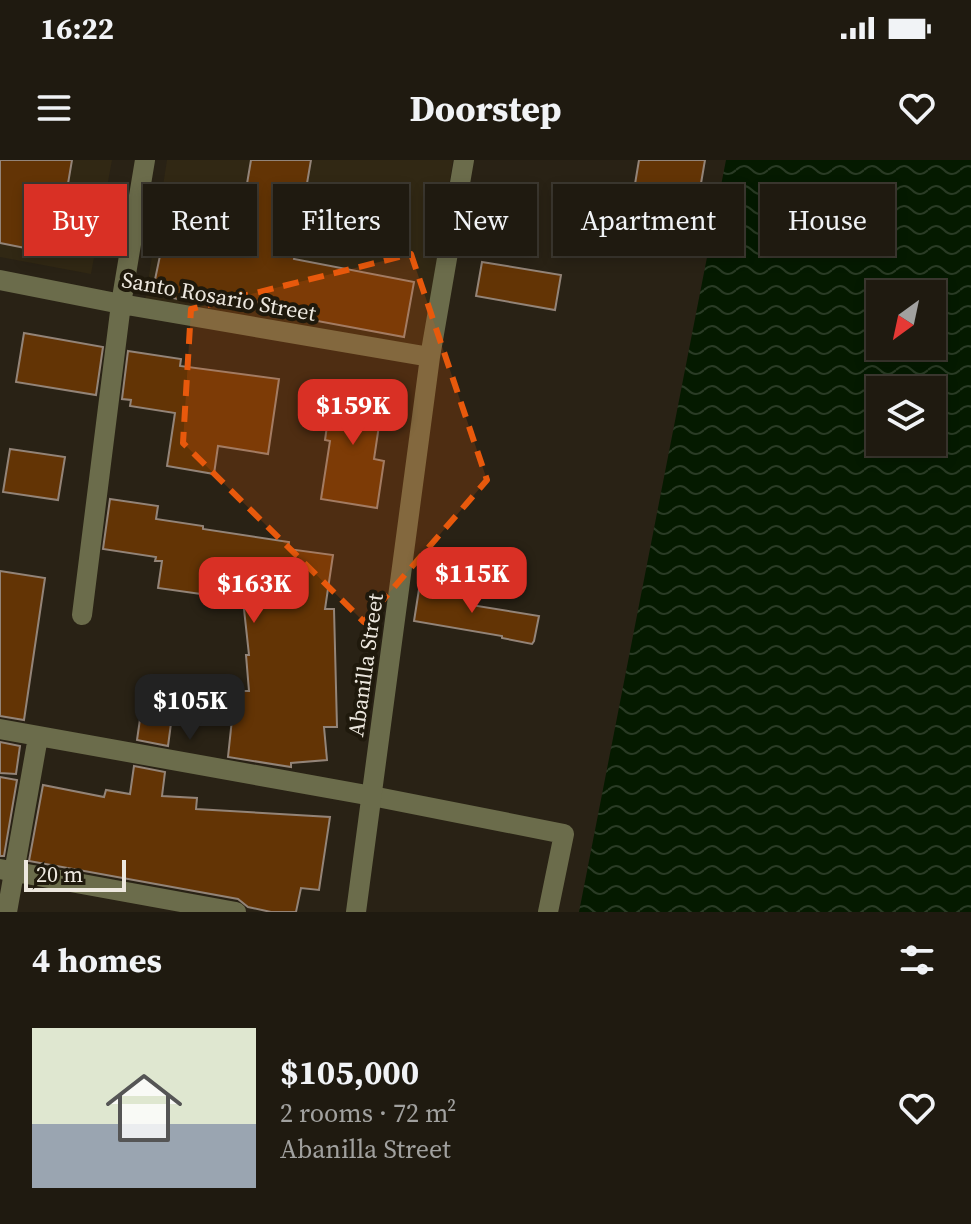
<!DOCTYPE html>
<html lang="en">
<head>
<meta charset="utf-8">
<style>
	:root { --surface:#1f1a10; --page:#2c271e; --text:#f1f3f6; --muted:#a1a19f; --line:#3c3830; --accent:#d93025 }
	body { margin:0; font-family:"Source Serif 4",serif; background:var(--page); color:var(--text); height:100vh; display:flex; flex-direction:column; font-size:30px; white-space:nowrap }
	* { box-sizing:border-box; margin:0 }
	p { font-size:26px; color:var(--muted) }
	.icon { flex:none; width:44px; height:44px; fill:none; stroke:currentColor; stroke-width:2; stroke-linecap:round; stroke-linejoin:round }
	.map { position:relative; height:752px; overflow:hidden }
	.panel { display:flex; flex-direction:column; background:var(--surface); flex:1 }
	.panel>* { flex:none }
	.guide { position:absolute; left:24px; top:24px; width:924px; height:72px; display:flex; gap:16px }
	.needle { width:52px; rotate:213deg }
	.tools { position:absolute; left:866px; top:120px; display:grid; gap:16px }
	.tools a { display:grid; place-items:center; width:80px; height:80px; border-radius:0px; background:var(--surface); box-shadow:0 4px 12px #0003,0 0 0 2px var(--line); font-size:40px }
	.scale { position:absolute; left:24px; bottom:20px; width:102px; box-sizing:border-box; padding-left:8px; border:4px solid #ede8df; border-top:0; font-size:22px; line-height:28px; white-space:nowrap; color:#ede8df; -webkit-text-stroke:6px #1f190c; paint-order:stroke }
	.price { position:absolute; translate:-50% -68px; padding:0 18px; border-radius:16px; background:var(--accent); color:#fff; font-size:26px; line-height:52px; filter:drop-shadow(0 2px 4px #0008) }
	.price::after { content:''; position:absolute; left:50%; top:48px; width:24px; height:18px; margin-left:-12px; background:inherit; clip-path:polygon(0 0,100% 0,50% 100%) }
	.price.active { background:#222; color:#fff }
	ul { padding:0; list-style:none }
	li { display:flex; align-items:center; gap:24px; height:200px; padding:0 32px }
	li+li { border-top:2px solid var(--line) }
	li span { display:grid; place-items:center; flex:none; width:224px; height:160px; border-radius:0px; color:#555 }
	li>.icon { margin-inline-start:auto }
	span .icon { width:96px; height:96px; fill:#fffc; stroke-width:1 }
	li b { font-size:34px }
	h2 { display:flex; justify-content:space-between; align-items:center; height:96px; padding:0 32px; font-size:34px }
	.pill { padding:0 28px; border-radius:0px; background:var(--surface); box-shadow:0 4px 12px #0003,0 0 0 2px var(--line); font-size:28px; line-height:72px }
	.pill.active { background:var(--accent); color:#fff }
	.status { display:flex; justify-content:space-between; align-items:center; height:56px; padding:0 40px; background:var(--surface); direction:ltr }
	.status svg { height:22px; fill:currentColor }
	header { display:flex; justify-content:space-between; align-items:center; height:104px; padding:0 32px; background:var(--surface); font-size:36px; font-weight:700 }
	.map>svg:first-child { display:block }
</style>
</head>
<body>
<div class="status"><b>16:22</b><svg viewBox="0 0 49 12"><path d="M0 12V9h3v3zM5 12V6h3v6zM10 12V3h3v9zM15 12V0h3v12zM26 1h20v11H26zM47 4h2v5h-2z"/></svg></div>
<header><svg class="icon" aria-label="menu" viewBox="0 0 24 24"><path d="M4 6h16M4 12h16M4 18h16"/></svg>Doorstep<svg class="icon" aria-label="heart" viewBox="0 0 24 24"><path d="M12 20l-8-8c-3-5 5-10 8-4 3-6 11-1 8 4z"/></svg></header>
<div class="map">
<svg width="971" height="752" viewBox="0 0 971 752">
	<defs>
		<pattern id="water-waves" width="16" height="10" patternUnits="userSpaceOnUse" patternTransform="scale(2)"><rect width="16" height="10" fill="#051a00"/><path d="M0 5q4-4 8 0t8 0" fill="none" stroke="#2a3b25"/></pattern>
	</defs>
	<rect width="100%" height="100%" fill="#292215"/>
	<!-- built -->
	<path fill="#312814" d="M0,0H112L91,114L0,97Z
		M167,0H453L424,186L145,141Z"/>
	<!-- water -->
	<path fill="url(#water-waves)" fill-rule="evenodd" d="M726,0H971V752H579ZM880,134H932V186H880ZM880,230H932V282H880Z"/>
	<!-- building -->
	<path fill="#633405" stroke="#938478" stroke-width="2" d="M0,0H72L62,59L66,60L60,95L0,83Z
		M251,0H311L294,99L414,122L404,177L312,160L314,152L186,129L184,140L152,134L166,67L238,77Z
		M639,0H705L699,35L635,24Z
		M482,102L561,115L555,150L476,136Z
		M24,173L103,187L96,235L16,222Z
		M128,191L181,199L180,206L279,219L268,294L218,286L214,314L167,306L175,253L130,246L131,240L122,239Z
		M333,224L384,232L374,299L384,301L377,348L321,339L330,281L325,280Z
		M10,289L65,297L58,340L3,332Z
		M110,339L158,346L156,359L203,366V369L289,382L288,389L333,395L325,449H334L337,567H324L327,600L291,603V607L228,597L235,531H249L246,495H249L243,440L158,428L162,401H155L156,397L103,389Z
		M0,411L45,418L24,560L0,556Z
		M420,423L473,432L471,445L539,456L534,481L532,484L502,478V476L414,461Z
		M141,552L172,556L168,586L137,580Z
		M0,582L20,586L16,614L0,613Z
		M134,606L165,612L162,636L197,638L196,649L330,657L319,730L301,728L296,752H271L248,747L238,739L29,701L43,625L104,637L106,630L130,634Z
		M0,617L17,620L4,696H0Z"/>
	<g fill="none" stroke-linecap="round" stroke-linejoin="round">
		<!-- service -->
		<path stroke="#6b6c4b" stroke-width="20" d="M372,636L564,674L548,752"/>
		<!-- minor -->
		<path stroke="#6b6c4b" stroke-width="20" d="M0,120L121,144L430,197
			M82,455L121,144L145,0
			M0,569L372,636
			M0,709L236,752
			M7,752L38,577
			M356,752L430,197L464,0"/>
	</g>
	<!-- marked area -->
	<path fill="#e8590c" fill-opacity="0.2" stroke="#e8590c" stroke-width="6" stroke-dasharray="16 10" stroke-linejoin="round" d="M411,94L487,320L364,462L183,283L191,149Z"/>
	<g text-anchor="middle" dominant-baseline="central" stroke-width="8" stroke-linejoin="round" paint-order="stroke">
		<!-- street labels -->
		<g font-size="22" fill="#ede8df" stroke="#1f190c">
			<text transform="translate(219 136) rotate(10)">Santo Rosario Street</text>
			<text transform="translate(365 505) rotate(-82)">Abanilla Street</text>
		</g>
	</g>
</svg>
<div class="tools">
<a><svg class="needle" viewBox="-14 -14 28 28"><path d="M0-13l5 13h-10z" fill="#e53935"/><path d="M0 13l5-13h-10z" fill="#a1a19f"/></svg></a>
<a><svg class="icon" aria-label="layers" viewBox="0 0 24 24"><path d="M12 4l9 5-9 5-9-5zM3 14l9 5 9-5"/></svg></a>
</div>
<div class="scale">20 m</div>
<b class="price" style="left:353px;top:287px">$159K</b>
<b class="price" style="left:472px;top:455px">$115K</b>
<b class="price" style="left:254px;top:465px">$163K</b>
<b class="price active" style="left:190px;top:582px">$105K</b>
<div class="guide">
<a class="pill active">Buy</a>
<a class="pill">Rent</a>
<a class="pill">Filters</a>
<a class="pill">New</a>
<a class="pill">Apartment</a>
<a class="pill">House</a>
</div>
</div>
<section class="panel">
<h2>4 homes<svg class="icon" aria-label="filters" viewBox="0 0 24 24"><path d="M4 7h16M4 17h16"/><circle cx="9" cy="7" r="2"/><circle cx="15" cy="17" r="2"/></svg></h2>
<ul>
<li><span style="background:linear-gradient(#dfe7d0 60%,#9aa5b1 0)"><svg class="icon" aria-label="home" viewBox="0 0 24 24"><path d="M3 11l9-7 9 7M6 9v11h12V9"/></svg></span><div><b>$105,000</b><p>2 rooms · 72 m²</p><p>Abanilla Street</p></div><svg class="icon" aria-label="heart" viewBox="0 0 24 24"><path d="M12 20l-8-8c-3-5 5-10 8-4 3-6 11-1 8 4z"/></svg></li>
</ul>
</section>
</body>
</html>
